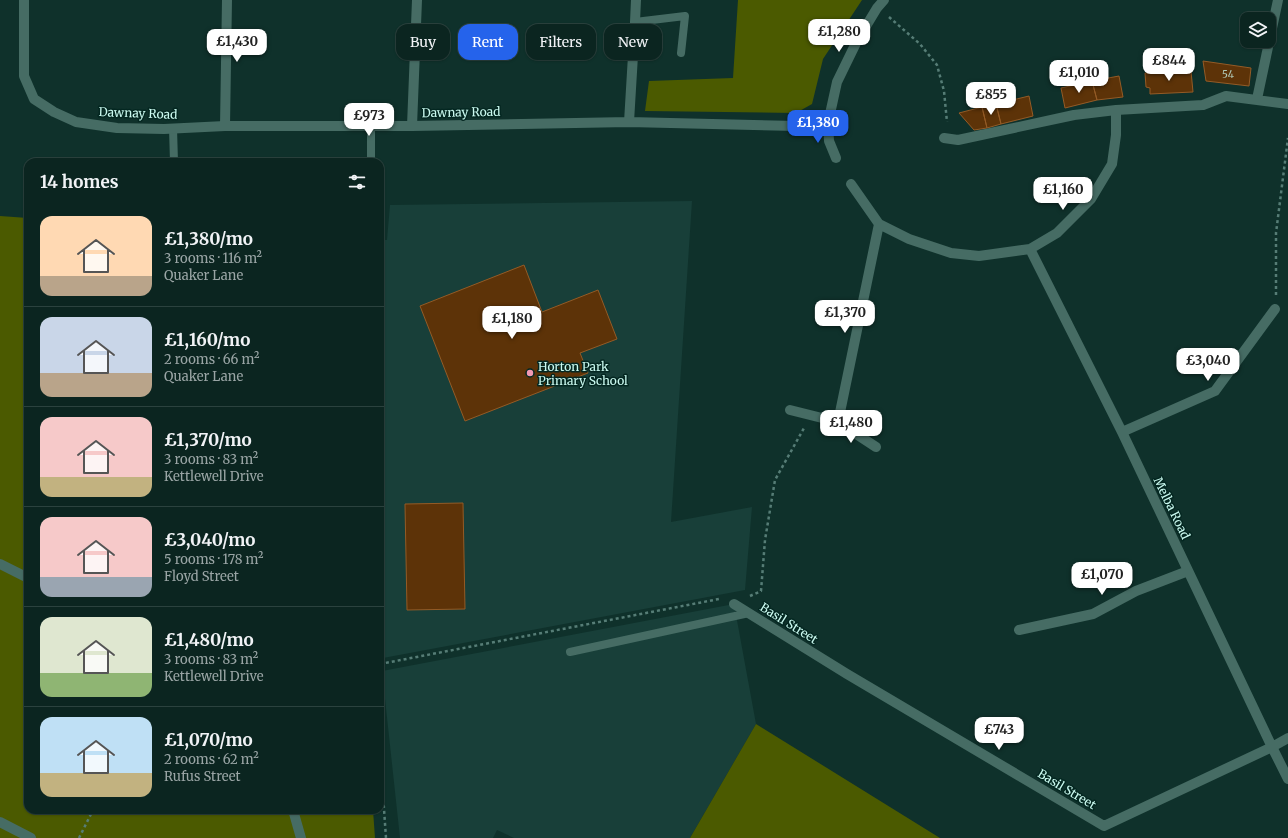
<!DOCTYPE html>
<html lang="en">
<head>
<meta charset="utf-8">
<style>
	:root { --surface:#0b2520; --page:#19312d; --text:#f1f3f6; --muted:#9aa5a5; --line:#2b423e; --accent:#2563eb }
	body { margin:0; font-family:Merriweather,serif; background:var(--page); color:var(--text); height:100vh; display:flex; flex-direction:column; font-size:15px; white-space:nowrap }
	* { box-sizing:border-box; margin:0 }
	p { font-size:13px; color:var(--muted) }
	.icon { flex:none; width:22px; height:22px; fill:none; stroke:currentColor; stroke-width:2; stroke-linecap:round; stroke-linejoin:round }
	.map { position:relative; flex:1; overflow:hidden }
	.sheet { position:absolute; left:24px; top:158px; width:360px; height:656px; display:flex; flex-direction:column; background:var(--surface); border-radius:12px; box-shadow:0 1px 3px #0004,0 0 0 1px var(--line) }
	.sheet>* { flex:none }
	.banner { position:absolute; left:396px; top:24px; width:380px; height:36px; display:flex; gap:8px }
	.fabs { position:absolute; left:1240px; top:12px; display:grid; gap:8px }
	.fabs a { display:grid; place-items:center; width:36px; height:36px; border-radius:8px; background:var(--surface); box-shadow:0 1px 3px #0004,0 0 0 1px var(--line); font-size:20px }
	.price { position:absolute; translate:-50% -34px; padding:0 9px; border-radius:8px; background:#fff; color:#222; font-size:13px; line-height:26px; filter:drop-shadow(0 1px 2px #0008) }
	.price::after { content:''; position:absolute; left:50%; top:24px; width:12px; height:9px; margin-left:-6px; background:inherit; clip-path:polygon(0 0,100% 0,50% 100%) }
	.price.current { background:var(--accent); color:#fff }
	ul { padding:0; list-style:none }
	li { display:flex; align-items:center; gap:12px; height:100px; padding:0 16px }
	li+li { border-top:1px solid var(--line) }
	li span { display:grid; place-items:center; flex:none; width:112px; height:80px; border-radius:12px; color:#555 }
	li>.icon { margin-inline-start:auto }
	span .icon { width:48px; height:48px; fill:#fffc; stroke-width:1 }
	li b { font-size:17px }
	h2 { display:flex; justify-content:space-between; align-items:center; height:48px; padding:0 16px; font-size:17px }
	.pill { padding:0 14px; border-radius:12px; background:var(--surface); box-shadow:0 1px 3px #0004,0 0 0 1px var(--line); font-size:14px; line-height:36px }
	.pill.current { background:var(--accent); color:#fff }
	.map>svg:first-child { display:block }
</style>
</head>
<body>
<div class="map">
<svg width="1288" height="838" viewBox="0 0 1288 838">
	<rect width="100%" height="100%" fill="#0f312b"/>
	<!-- built -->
	<path fill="#183f39" d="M692,201L671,522L752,507L745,590L383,658L380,512V240H387L390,205Z
		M734,604L756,724L690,838H514L497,830L493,838H400L382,671Z"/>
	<!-- green -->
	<path fill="#4b5a00" d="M738,0H862L823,59L812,104L796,113L645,111L649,81L733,78Z
		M0,216L28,218V810H373L375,838H0Z
		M756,724L940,838H690Z"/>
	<!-- building -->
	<path fill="#5d3308" stroke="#945b26" d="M1203,61L1251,68L1249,86L1206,81Z
		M1191,71L1193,92L1150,94V88L1146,87L1145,73Z
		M1119,76L1123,97L1097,100L1092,81Z
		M1092,81L1097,100L1065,108L1061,88Z
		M1029,96L1033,116L1001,124L996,104Z
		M996,104L1001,124L987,128L982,107Z
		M982,107L987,128L974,130L959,113Z
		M524,265L542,312L598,290L617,339L580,353L588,373L465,421L420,306Z
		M463,503L465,609L407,610L405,504Z"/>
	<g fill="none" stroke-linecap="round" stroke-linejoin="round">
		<!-- path -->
		<path stroke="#567d76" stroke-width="2.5" stroke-dasharray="3 3" stroke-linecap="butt" d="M889,17L920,44L937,65L944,91L947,122
			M1276,295V233L1288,138
			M750,596L761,591L765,540L775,480L804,428
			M380,664L719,599
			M380,751L386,838
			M79,838L93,810"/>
		<!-- service -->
		<path stroke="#466c64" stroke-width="8" d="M635,22L685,16L681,53
			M173,128L174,162
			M371,162V126
			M570,652L749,613"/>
		<!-- pedestrian -->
		<path stroke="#466c64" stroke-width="10" d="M0,564L28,578
			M293,810L301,838
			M0,822L31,838"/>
		<!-- minor -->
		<path stroke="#466c64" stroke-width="10" d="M24,0V76L34,99L54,112L76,122L117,128L164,129L225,126H412L629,122L797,126L828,123
			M1257,99L1278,0
			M629,122L635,22L636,0
			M225,126L227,0
			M412,126L417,0
			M944,138L958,140L1074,115L1116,110
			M836,158L829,141L828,123L837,82L857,41L877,8L884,0
			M851,184L879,224L909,239L951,253L979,256L1030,249L1057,233L1091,199L1112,164L1116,135V110L1203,105L1226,96L1288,104
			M1030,249L1122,432L1272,747L1288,779
			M790,410L838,422L879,224
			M838,422L876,447
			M1122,432L1215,391L1275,309
			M734,604L847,674L1104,826L1272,747L1288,738
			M1019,630L1093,614L1136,591L1188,571"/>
	</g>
	<!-- markers -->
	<circle fill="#f19ab4" stroke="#042721" stroke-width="1.5" cx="530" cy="373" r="4"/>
	<g text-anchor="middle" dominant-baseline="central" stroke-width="3" stroke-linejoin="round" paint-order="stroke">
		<!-- number labels -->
		<g font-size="10" fill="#b0c8b6">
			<text x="1228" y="74">54</text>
		</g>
		<!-- street labels -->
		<g font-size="12" fill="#cbfaf0" stroke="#042721">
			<text transform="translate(461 112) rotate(-1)">Dawnay Road</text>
			<text transform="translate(138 113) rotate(2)">Dawnay Road</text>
			<text transform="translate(1172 508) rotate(64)">Melba Road</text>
			<text transform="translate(789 623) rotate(32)">Basil Street</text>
			<text transform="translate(1067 789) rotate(31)">Basil Street</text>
		</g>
		<!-- poi labels -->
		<g font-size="12" fill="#cbfaf0" stroke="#042721" text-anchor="start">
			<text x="538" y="366">Horton Park<tspan x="538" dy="14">Primary School</tspan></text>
		</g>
	</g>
</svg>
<div class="fabs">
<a><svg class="icon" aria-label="layers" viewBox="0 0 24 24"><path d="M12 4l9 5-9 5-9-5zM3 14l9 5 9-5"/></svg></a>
</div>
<b class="price" style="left:839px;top:53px">£1,280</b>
<b class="price" style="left:237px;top:63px">£1,430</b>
<b class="price" style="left:1169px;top:82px">£844</b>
<b class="price" style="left:1079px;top:94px">£1,010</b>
<b class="price" style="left:991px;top:116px">£855</b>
<b class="price" style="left:369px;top:137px">£973</b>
<b class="price current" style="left:818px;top:144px">£1,380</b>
<b class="price" style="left:1063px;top:211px">£1,160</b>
<b class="price" style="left:845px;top:334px">£1,370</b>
<b class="price" style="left:512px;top:340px">£1,180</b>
<b class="price" style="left:1208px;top:382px">£3,040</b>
<b class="price" style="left:851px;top:444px">£1,480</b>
<b class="price" style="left:1102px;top:596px">£1,070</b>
<b class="price" style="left:999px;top:751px">£743</b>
<div class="banner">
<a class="pill">Buy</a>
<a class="pill current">Rent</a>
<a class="pill">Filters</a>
<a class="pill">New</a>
</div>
<section class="sheet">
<h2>14 homes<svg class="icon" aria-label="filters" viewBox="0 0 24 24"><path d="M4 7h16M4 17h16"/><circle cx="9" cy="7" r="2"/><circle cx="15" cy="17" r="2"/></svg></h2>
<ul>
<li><span style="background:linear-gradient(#ffd9b3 75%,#b9a48a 0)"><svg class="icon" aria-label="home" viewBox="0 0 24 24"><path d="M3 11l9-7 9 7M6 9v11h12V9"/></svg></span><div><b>£1,380/mo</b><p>3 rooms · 116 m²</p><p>Quaker Lane</p></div></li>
<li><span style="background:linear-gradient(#c9d6e8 70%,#b9a48a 0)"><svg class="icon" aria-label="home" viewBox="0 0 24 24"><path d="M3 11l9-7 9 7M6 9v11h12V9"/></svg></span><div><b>£1,160/mo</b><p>2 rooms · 66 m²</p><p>Quaker Lane</p></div></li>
<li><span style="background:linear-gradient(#f6c9c9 75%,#c2b280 0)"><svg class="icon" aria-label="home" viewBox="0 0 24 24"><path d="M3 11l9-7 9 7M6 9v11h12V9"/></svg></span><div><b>£1,370/mo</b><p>3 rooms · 83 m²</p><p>Kettlewell Drive</p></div></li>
<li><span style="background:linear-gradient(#f6c9c9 75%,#9aa5b1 0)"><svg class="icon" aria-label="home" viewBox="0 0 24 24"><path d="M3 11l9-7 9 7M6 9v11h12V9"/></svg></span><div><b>£3,040/mo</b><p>5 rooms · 178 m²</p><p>Floyd Street</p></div></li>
<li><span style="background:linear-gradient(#dfe7d0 70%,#8fb573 0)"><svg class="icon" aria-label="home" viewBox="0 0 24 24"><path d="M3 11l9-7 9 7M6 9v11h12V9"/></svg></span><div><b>£1,480/mo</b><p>3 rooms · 83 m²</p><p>Kettlewell Drive</p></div></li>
<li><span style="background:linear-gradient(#bfe0f5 70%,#c2b280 0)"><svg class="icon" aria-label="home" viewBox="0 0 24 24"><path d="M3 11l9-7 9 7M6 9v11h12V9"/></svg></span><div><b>£1,070/mo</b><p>2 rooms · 62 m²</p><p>Rufus Street</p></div></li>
</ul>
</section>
</div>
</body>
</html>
